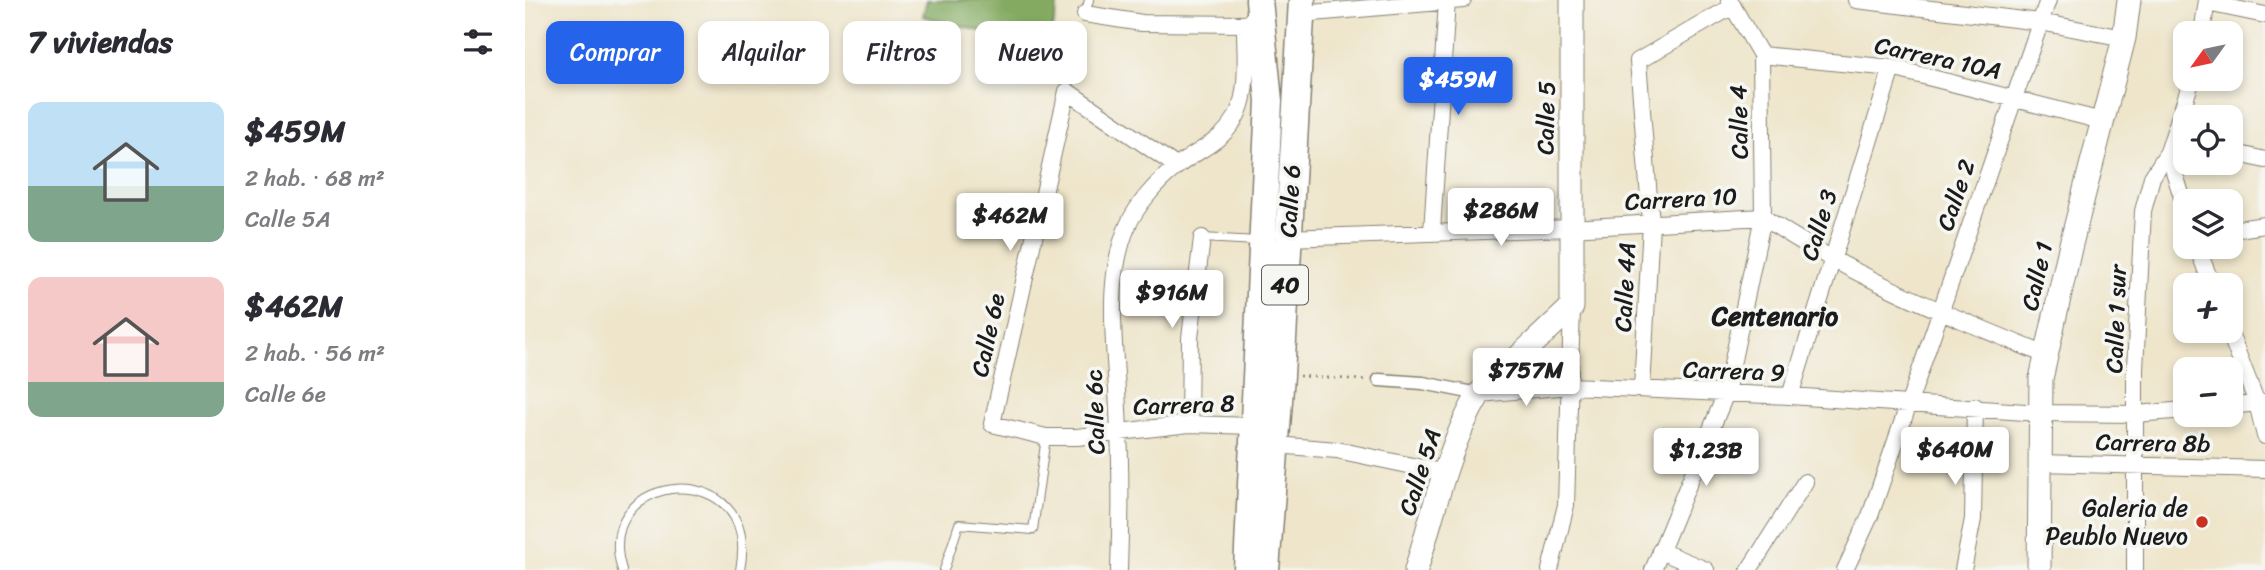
<!DOCTYPE html>
<html lang="es">
<head>
<meta charset="utf-8">
<style>
	:root { --surface:#fff; --page:#f7f7f7; --text:#2b2b33; --muted:#7c7c81; --accent:#2563eb }
	body { margin:0; font-family:Sriracha,sans-serif; background:var(--page); color:var(--text); height:100vh; display:flex; flex-direction:column; font-size:26px; white-space:nowrap }
	* { box-sizing:border-box; margin:0 }
	p { font-size:23px; color:var(--muted) }
	.icon { flex:none; width:38px; height:38px; fill:none; stroke:currentColor; stroke-width:2; stroke-linecap:round; stroke-linejoin:round }
	.map { position:relative; flex:1; overflow:hidden }
	.sheet { display:flex; flex-direction:column; background:var(--surface); width:525px }
	.sheet>* { flex:none }
	.top-card { position:absolute; left:21px; top:21px; width:665px; height:63px; display:flex; gap:14px }
	.needle { width:46px; rotate:237deg }
	.fabs { position:absolute; left:1648px; top:21px; display:grid; gap:14px }
	.fabs a { display:grid; place-items:center; width:70px; height:70px; border-radius:14px; background:var(--surface); box-shadow:0 4px 10px #0003; font-size:35px }
	.price { position:absolute; translate:-50% -60px; padding:0 16px; border-radius:7px; background:#fff; color:#222; font-size:23px; line-height:46px; filter:drop-shadow(0 2px 4px #0008) }
	.price::after { content:''; position:absolute; left:50%; top:42px; width:21px; height:16px; margin-left:-10px; background:inherit; clip-path:polygon(0 0,100% 0,50% 100%) }
	.price.current { background:var(--accent); color:#fff }
	ul { padding:0; list-style:none }
	li { display:flex; align-items:center; gap:21px; height:175px; padding:0 28px }
	li span { display:grid; place-items:center; flex:none; width:196px; height:140px; border-radius:14px; color:#555 }
	li>.icon { margin-inline-start:auto }
	span .icon { width:84px; height:84px; fill:#fffc; stroke-width:1 }
	li b { font-size:30px }
	h2 { display:flex; justify-content:space-between; align-items:center; height:84px; padding:0 28px; font-size:30px }
	.tag { padding:0 24px; border-radius:14px; background:var(--surface); box-shadow:0 4px 10px #0003; font-size:24px; line-height:63px }
	.tag.current { background:var(--accent); color:#fff }
	main { display:flex; flex:1; min-height:0 }
	.map>svg:first-child { display:block }
</style>
</head>
<body>
<main>
<section class="sheet">
<h2>7 viviendas<svg class="icon" aria-label="filters" viewBox="0 0 24 24"><path d="M4 7h16M4 17h16"/><circle cx="9" cy="7" r="2"/><circle cx="15" cy="17" r="2"/></svg></h2>
<ul>
<li><span style="background:linear-gradient(#bfe0f5 60%,#7fa58c 0)"><svg class="icon" aria-label="home" viewBox="0 0 24 24"><path d="M3 11l9-7 9 7M6 9v11h12V9"/></svg></span><div><b>$459M</b><p>2 hab. · 68 m²</p><p>Calle 5A</p></div></li>
<li><span style="background:linear-gradient(#f6c9c9 75%,#7fa58c 0)"><svg class="icon" aria-label="home" viewBox="0 0 24 24"><path d="M3 11l9-7 9 7M6 9v11h12V9"/></svg></span><div><b>$462M</b><p>2 hab. · 56 m²</p><p>Calle 6e</p></div></li>
</ul>
</section>
<div class="map">
<svg width="1740" height="570" viewBox="0 0 1740 570">
	<rect width="100%" height="100%" fill="#f6f6f2"/>
	<filter id="ink" filterUnits="userSpaceOnUse"><feTurbulence type="fractalNoise" baseFrequency=".0143" numOctaves="2"/><feDisplacementMap in="SourceGraphic" scale="14" xChannelSelector="R" yChannelSelector="G"/><feConvolveMatrix kernelMatrix="1 2 1 2 8 2 1 2 1" color-interpolation-filters="sRGB"/></filter>
	<filter id="wash" filterUnits="userSpaceOnUse"><feTurbulence type="fractalNoise" baseFrequency=".00686" numOctaves="4" result="noise"/><feDisplacementMap in="SourceGraphic" scale="28" xChannelSelector="R" yChannelSelector="G"/><feGaussianBlur stdDeviation="1.57" result="paint"/><feColorMatrix in="noise" values="0 0 0 0 0 0 0 0 0 0 0 0 0 0 0 0 0 1.4 0 .05"/><feComposite in="paint" operator="in"/></filter>
	<g filter="url(#wash)">
		<rect width="100%" height="100%" fill="#eee5ca"/>
		<!-- forest -->
		<path fill="#83aa61" stroke="#50633e" stroke-width="2" d="M402,0H533L524,49L398,16Z"/>
	</g>
	<g filter="url(#ink)">
		<g fill="none" stroke-linecap="round" stroke-linejoin="round">
			<!-- service casing -->
			<g stroke="#858073" stroke-width="10">
				<path id="service" d="M560,14L564,0
					M677,238L733,241
					M97,570C65,468 238,455 215,570
					M419,570L434,524L508,530L521,437"/>
			</g>
			<!-- pedestrian casing -->
			<g stroke="#858073" stroke-width="15">
				<path id="pedestrian" d="M854,380L898,383L954,394"/>
			</g>
			<!-- minor casing -->
			<g stroke="#858073" stroke-width="18">
				<path id="minor" d="M1331,0L1515,22L1599,38
					M1682,3L1740,15
					M560,14L617,23L723,24
					M776,14L938,0
					M1677,33L1682,0
					M1236,55L1367,68L1577,121
					M1643,152L1661,210
					M1706,152L1740,160
					M651,166L542,91L467,424L521,437H552L664,424L728,426
					M1706,230L1740,225
					M907,231L922,1
					M762,238L1045,228L1238,217C1325,276 1425,316 1521,355
					M1672,247L1687,285
					M1704,331L1732,403L1740,436
					M1117,389L1126,223L1113,61L1208,6
					M954,394L1046,386L1265,396L1515,413L1611,414L1661,410
					M1265,396L1367,68
					M1706,406L1740,402
					M664,424L665,338L677,238
					M751,445L812,450L921,473
					M1515,463L1740,469
					M1135,551L1181,570
					M594,570C596,517 596,463 593,410C591,350 578,282 603,225C612,205 632,182 650,168C671,150 701,141 713,113C724,89 720,54 720,28L727,19L736,16
					M1025,570L1041,505L1047,307
					M1128,570L1201,393L1238,217L1236,55L1204,0
					M1224,570L1280,482
					M1320,570L1345,516L1523,0
					M1438,570L1448,519L1450,406
					M1610,570V369L1618,211L1627,177L1643,152L1667,79"/>
			</g>
			<!-- secondary casing -->
			<g stroke="#858073" stroke-width="25">
				<path id="secondary" d="M891,570C909,512 922,447 954,394L1047,307V0
					M1514,570L1516,379L1545,248L1599,38L1604,0"/>
			</g>
			<!-- trunk casing -->
			<g stroke="#858073" stroke-width="29">
				<path id="trunk" d="M722,570L744,101L734,0
					M741,570L756,375L777,0"/>
			</g>
			<!-- path -->
			<path stroke="#858073" stroke-width="2.5" stroke-dasharray="2 5" stroke-linecap="butt" d="M774,376L840,380"/>
			<!-- service -->
			<use href="#service" stroke="#fff" stroke-width="8"/>
			<!-- pedestrian -->
			<use href="#pedestrian" stroke="#fff" stroke-width="12"/>
			<!-- minor -->
			<use href="#minor" stroke="#fff" stroke-width="16"/>
			<!-- secondary -->
			<use href="#secondary" stroke="#fff" stroke-width="23"/>
			<!-- trunk -->
			<use href="#trunk" stroke="#fff" stroke-width="26"/>
		</g>
	</g>
	<!-- markers -->
	<circle fill="#c8321e" stroke="#f6f6f2" stroke-width="2.5" cx="1677" cy="522" r="7"/>
	<g text-anchor="middle" dominant-baseline="central" stroke-width="7" stroke-linejoin="round" paint-order="stroke">
		<!-- shield labels -->
		<rect fill="#f6f6f2" stroke="#5d5d5c" stroke-width="2" x="737" y="265.5" width="46" height="39" rx="5"/>
		<g font-size="23" font-weight="bold" fill="#1c1c1c">
			<text x="760" y="285">40</text>
		</g>
		<!-- street labels -->
		<g font-size="24" fill="#1c1c1c" stroke="#f6f6f2">
			<text transform="translate(1413 58) rotate(12)">Carrera 10A</text>
			<text transform="translate(1021 118) rotate(-89)">Calle 5</text>
			<text transform="translate(1214 122) rotate(-91)">Calle 4</text>
			<text transform="translate(1431 195) rotate(-71)">Calle 2</text>
			<text transform="translate(1156 199) rotate(-3)">Carrera 10</text>
			<text transform="translate(765 201) rotate(-87)">Calle 6</text>
			<text transform="translate(1294 225) rotate(-73)">Calle 3</text>
			<text transform="translate(1512 276) rotate(-77)">Calle 1</text>
			<text transform="translate(1100 287) rotate(-87)">Calle 4A</text>
			<text transform="translate(1591 319) rotate(-88)">Calle 1 sur</text>
			<text transform="translate(463 335) rotate(-78)">Calle 6e</text>
			<text transform="translate(1209 371) rotate(2)">Carrera 9</text>
			<text transform="translate(659 405) rotate(-2)">Carrera 8</text>
			<text transform="translate(570 412) rotate(-92)">Calle 6c</text>
			<text transform="translate(1628 443) rotate(1)">Carrera 8b</text>
			<text transform="translate(895 472) rotate(-72)">Calle 5A</text>
		</g>
		<!-- poi labels -->
		<g font-size="24" fill="#1c1c1c" stroke="#f6f6f2" text-anchor="end">
			<text x="1663" y="508">Galeria de<tspan x="1663" dy="28">Peublo Nuevo</tspan></text>
		</g>
		<!-- neighbourhood labels -->
		<g font-size="26" font-weight="bold" fill="#1c1c1c" stroke="#f6f6f2">
			<text x="1250" y="316">Centenario</text>
		</g>
	</g>
</svg>
<div class="fabs">
<a><svg class="needle" viewBox="-14 -14 28 28"><path d="M0-13l5 13h-10z" fill="#e53935"/><path d="M0 13l5-13h-10z" fill="#7c7c81"/></svg></a>
<a><svg class="icon" aria-label="locate" viewBox="0 0 24 24"><circle cx="12" cy="12" r="6"/><path d="M12 2v4M12 18v4M2 12h4M18 12h4"/></svg></a>
<a><svg class="icon" aria-label="layers" viewBox="0 0 24 24"><path d="M12 4l9 5-9 5-9-5zM3 14l9 5 9-5"/></svg></a>
<a>+</a>
<a>−</a>
</div>
<b class="price current" style="left:933px;top:117px">$459M</b>
<b class="price" style="left:976px;top:248px">$286M</b>
<b class="price" style="left:485px;top:253px">$462M</b>
<b class="price" style="left:647px;top:330px">$916M</b>
<b class="price" style="left:1001px;top:408px">$757M</b>
<b class="price" style="left:1430px;top:487px">$640M</b>
<b class="price" style="left:1181px;top:488px">$1.23B</b>
<div class="top-card">
<a class="tag current">Comprar</a>
<a class="tag">Alquilar</a>
<a class="tag">Filtros</a>
<a class="tag">Nuevo</a>
</div>
</div>
</main>
</body>
</html>
